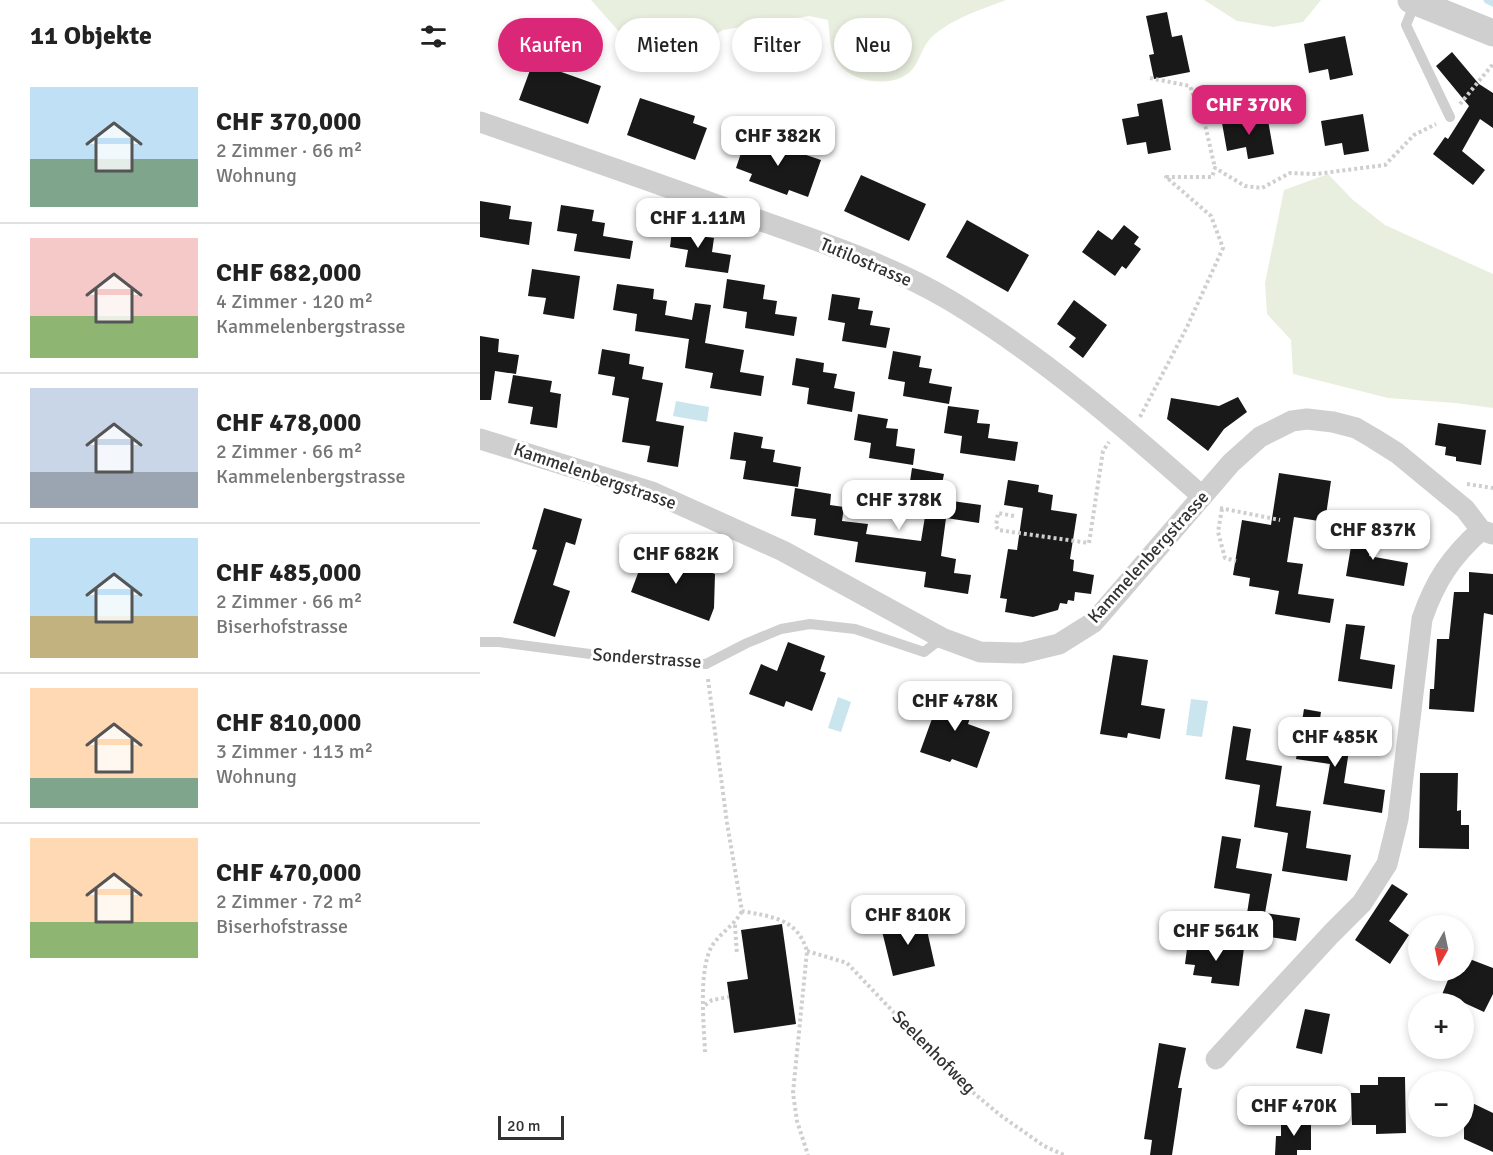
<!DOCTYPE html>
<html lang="de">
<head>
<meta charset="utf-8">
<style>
	:root { --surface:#fff; --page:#f2f2f2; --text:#222; --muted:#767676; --line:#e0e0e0; --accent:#db2777 }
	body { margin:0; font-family:Signika,sans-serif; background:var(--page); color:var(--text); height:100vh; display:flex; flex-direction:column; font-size:22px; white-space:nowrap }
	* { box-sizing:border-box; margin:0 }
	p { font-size:20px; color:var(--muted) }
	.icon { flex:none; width:33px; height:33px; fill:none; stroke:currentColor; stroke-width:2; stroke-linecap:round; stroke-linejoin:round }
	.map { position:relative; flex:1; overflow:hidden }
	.sheet { display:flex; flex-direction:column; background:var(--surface); width:480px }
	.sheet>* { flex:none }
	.banner { position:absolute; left:18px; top:18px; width:570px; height:54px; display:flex; gap:12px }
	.needle { width:39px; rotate:189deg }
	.controls { position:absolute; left:928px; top:915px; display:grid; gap:12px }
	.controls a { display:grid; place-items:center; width:66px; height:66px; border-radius:50%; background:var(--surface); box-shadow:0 3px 9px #0003; font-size:30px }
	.scale { position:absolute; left:18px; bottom:15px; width:66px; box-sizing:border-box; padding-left:6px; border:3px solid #323232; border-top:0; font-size:16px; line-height:21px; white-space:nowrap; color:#323232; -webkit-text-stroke:4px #fff; paint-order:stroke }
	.price { position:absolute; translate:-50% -51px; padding:0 14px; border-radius:12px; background:#fff; color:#222; font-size:20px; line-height:39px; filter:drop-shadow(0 2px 3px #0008) }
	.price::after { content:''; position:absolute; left:50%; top:36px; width:18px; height:14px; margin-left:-9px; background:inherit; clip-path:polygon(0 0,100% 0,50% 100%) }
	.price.active { background:var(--accent); color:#fff }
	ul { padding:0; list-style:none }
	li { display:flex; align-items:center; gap:18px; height:150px; padding:0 30px }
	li+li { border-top:2px solid var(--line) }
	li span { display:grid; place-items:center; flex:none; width:168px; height:120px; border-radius:0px; color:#555 }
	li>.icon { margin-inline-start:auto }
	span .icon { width:72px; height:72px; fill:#fffc; stroke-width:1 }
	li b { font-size:26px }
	h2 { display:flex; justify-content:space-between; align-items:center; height:72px; padding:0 30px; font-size:26px }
	.chip { padding:0 21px; border-radius:27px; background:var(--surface); box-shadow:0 3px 9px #0003; font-size:21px; line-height:54px }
	.chip.active { background:var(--accent); color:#fff }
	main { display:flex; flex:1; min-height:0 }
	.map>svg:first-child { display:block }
</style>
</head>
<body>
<main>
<section class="sheet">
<h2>11 Objekte<svg class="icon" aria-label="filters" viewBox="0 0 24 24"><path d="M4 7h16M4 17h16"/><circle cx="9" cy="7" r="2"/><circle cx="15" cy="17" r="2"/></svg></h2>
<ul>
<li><span style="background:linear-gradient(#bfe0f5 60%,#7fa58c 0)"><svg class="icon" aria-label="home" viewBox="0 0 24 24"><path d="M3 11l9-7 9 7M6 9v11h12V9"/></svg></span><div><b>CHF 370,000</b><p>2 Zimmer · 66 m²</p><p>Wohnung</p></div></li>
<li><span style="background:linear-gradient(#f6c9c9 65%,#8fb573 0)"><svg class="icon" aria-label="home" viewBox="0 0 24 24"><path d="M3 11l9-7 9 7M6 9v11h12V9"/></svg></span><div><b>CHF 682,000</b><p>4 Zimmer · 120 m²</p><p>Kammelenbergstrasse</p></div></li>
<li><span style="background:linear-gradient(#c9d6e8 70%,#9aa5b1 0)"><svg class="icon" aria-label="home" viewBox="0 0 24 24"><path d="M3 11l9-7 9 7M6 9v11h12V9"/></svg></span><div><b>CHF 478,000</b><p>2 Zimmer · 66 m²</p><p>Kammelenbergstrasse</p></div></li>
<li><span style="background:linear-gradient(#bfe0f5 65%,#c2b280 0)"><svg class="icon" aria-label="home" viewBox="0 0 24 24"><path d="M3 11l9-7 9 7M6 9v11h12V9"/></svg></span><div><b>CHF 485,000</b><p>2 Zimmer · 66 m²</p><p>Biserhofstrasse</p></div></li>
<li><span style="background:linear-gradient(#ffd9b3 75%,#7fa58c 0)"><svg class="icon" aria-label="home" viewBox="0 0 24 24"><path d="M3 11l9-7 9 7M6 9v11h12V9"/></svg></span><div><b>CHF 810,000</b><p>3 Zimmer · 113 m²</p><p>Wohnung</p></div></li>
<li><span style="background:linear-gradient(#ffd9b3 70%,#8fb573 0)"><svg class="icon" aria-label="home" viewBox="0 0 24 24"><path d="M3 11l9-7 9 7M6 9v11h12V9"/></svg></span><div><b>CHF 470,000</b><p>2 Zimmer · 72 m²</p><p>Biserhofstrasse</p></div></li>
</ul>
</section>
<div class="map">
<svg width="1013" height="1155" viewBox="0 0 1013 1155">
	<rect width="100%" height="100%" fill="#fff"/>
	<!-- green -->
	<path fill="#e9efdf" d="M111,0H526C502,9 466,21 449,40C441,49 439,64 430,72C412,88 373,83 359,64C349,52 350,34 348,20L329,16L243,30L206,52L149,43Z
		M724,0H841L823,22L793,27L757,21Z
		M848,174L873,200L905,225L1013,274V408L975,403L908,398L813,374L811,340L787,314L785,283L804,190Z"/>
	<!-- water -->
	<path fill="#cbe5ef" d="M196,401L229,407L227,422L193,416Z
		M358,697L371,702L361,732L348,728Z
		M711,699L728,701L722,737L706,735Z"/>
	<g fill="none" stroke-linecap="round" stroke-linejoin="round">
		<!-- stream -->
		<path stroke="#cbe5ef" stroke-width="7" d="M1007,0L1013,3"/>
	</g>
	<!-- building -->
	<path fill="#191919" d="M687,12L692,37L702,35L710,72L674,79L669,55L674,54L666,16Z
		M865,36L873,75L850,80L848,69L829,73L824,44Z
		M972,52L999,84L1013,93V128L1000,119L982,151L1005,170L993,185L953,154L965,137L968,139L989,106L956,66Z
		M53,62L121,86L108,124L39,100Z
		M160,98L215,116L213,123L227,128L215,160L147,135Z
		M682,99L691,150L668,154L666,142L647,145L642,119L659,116L657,104Z
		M883,114L889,151L864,155L862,143L845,146L841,121Z
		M787,115L794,154L768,159L766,147L747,151L742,123Z
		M267,135L341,160L328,197L309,190L307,195L269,181L272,174L256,168Z
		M381,175L446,204L429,241L364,211Z
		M0,201L31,206L29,219L52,222L49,245L0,237Z
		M81,205L114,210L112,221L125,223L123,236L153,241L150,259L94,251L97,234L77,231Z
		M487,220L549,255L528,292L466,257Z
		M193,222L221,226L220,236L234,238L232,252L251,255L248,273L205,267L208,250L190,247Z
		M644,225L659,237L654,244L661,249L646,269L642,266L635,276L602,252L618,230L632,240Z
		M52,269L100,276L94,319L63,314L66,298L48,296Z
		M247,279L285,285L283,299L297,301L295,314L317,317L314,336L265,328L267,312L243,308Z
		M137,284L174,289L173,299L187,301L185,315L212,320L215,303L231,305L225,343L264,350L260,372L284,376L281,396L230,388L233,373L205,368L209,339L155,331L157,314L133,310Z
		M352,294L380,298L378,309L393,311L390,325L410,328L406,348L362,341L365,323L348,320Z
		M594,300L627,325L603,358L589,347L596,338L577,324Z
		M0,336L19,339L18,352L39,355L36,374L15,371L11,400H0Z
		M122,349L150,354L149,364L164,367L162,379L183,383L176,421L204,426L198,467L167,462L170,446L142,442L149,398L132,395L135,377L118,374Z
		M413,351L441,356L439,367L452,369L449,383L472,387L469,404L423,396L425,382L408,379Z
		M316,358L344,363L343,372L357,374L354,388L375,392L372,412L327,404L329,388L312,385Z
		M33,375L72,381L70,392L81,394L77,428L50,424L53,407L28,403Z
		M758,397L767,412L744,429L728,451L687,419L691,398L739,406Z
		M468,406L499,410L497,423L510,424L508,438L538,442L535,461L480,453L482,436L464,433Z
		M378,414L408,419L406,428L418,429L416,446L435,449L433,465L389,458L391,443L374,440Z
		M958,423L1006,430L1001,465L976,461V457L965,455L966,447L955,445Z
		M254,432L283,437L281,448L295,450L293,462L321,467L318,487L263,479L266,461L250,459Z
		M432,468L464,474L462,484L474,486L472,501L501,505L499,523L466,518L461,556L476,559L474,573L491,575L488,594L444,587L446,572L375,562L378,542L334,535L336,519L311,516L315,488L351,494L350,505L364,507L362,521L388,524L386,534L441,541L448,498L428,495Z
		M799,473L851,481L845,522L814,517L807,562L823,564L818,594L854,599L850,623L795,614L799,591L769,586L770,578L753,575L762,520L791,525Z
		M528,480L559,485L558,492L573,495L571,510L597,514L590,559L594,560L593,571L614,575L611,594L595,592L594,601L588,600L587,604L580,603L578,610L553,617L525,612L527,599L520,598L528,549L537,550L543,508L524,505Z
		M64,508L102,519L95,545L86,542L73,585L90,591L75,637L33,623L57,550L52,549Z
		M875,523L894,527L889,556L928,563L924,586L866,576Z
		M167,549L235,574L234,608L229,621L151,592Z
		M989,572L1013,574V615L1004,613L994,712L949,709L950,689H954L957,639H969L974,592H989Z
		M866,624L885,626L880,659L915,665L912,689L858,681Z
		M308,642L345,656L340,671L346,673L332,711L306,701L304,707L269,694L281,664L297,671Z
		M633,655L668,660L661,705L685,709L680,739L648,733L647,738L620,734Z
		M462,691L495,702L488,724L510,732L497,768L472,759L470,762L440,752Z
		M824,709L841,712L837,739L870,744L864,783L905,790L902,813L843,804L850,764L816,759Z
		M753,726L771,729L766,760L802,766L796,806L831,811L826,848L871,855L867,881L802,871L808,833L774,827L780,785L745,779Z
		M940,773H978L977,811L981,810V825H989V849L939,848Z
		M742,836L761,839L756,868L792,874L785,913L820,918L816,941L764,933L770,894L734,888Z
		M912,884L928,894L909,921L929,935L910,964L875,940Z
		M444,917L455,966L413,976L401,927Z
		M302,924L316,1024L254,1033L247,982L268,979L261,930Z
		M708,941L764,948L759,986L731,983L732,977L713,975L715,965L705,964Z
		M987,958L1013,968V994L1004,1012L978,1000L974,1002L961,997L972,970H984Z
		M825,1009L850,1014L842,1054L816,1048Z
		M679,1043L706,1048L698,1088H702L692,1155H670L672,1140L664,1139Z
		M898,1077H925L926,1133L896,1134V1125H872L871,1093H880V1085H898Z
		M984,1099L1013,1113V1152L984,1139Z
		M801,1119H831V1150H817V1155H795L796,1136H801Z"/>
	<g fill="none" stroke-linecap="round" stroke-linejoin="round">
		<!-- path -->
		<path stroke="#cfcfcf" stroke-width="4" stroke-dasharray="3 3" stroke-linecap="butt" d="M670,78L710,86L726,129L735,168
			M980,104L1013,64
			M660,417L707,327L743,248L731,216L686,177H732L735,168L765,186L782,188L810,173L836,174L905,165L934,135L956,124
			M987,484L1013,488
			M740,508L800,520
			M742,509L738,532L745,558L756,561
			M534,516L518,513L516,526L518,530L609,543L623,451L629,442
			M228,679L247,823L262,911C292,917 317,918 327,951L313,1093L317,1121L328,1155
			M255,925L257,955
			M327,951L367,963L477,1079L520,1115L564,1146L584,1155
			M225,1005L232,1000L249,997
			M225,1052C224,1025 218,970 232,946C240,933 254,926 262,911"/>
		<!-- service -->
		<path stroke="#cfcfcf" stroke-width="10" d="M935,3L926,25L970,117
			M0,642H19L148,659L226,664L267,643L301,629L330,624L375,629L444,652L462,638"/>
		<!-- minor -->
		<path stroke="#cfcfcf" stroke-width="21" d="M0,122C90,153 180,184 270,217C338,241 409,264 471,301C562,356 643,426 722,496
			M0,439L172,492L303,551L462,638L500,652L542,653L579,644L614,622L751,463L780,437L812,421L827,419L853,422L876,428L893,438L917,453L985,509L1001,530
			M736,1059L851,934L882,903L907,864L918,819L942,619C955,581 971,557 1001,530L1012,534"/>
		<!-- tertiary -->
		<path stroke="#cfcfcf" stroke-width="27" d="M931,0L1013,33"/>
	</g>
	<g text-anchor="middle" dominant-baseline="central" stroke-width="6" stroke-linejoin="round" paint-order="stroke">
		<!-- street labels -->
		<g font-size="18" fill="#323232" stroke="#fff">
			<text transform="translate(386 262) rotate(23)">Tutilostrasse</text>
			<text transform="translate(115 476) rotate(19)">Kammelenbergstrasse</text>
			<text transform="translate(668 557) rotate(-48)">Kammelenbergstrasse</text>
			<text transform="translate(167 658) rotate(4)">Sonderstrasse</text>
			<text transform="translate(454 1052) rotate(45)">Seelenhofweg</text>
		</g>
	</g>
</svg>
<div class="controls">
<a><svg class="needle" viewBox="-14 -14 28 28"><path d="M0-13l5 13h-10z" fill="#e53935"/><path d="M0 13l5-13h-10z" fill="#767676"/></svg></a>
<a>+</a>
<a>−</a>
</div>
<div class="scale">20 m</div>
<b class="price active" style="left:769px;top:136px">CHF 370K</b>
<b class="price" style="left:298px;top:167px">CHF 382K</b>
<b class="price" style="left:218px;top:249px">CHF 1.11M</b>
<b class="price" style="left:419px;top:531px">CHF 378K</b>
<b class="price" style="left:893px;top:561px">CHF 837K</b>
<b class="price" style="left:196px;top:585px">CHF 682K</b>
<b class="price" style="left:475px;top:732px">CHF 478K</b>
<b class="price" style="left:855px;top:768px">CHF 485K</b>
<b class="price" style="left:428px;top:946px">CHF 810K</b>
<b class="price" style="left:736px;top:962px">CHF 561K</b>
<b class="price" style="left:814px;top:1137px">CHF 470K</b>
<div class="banner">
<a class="chip active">Kaufen</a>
<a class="chip">Mieten</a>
<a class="chip">Filter</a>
<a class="chip">Neu</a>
</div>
</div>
</main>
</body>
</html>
